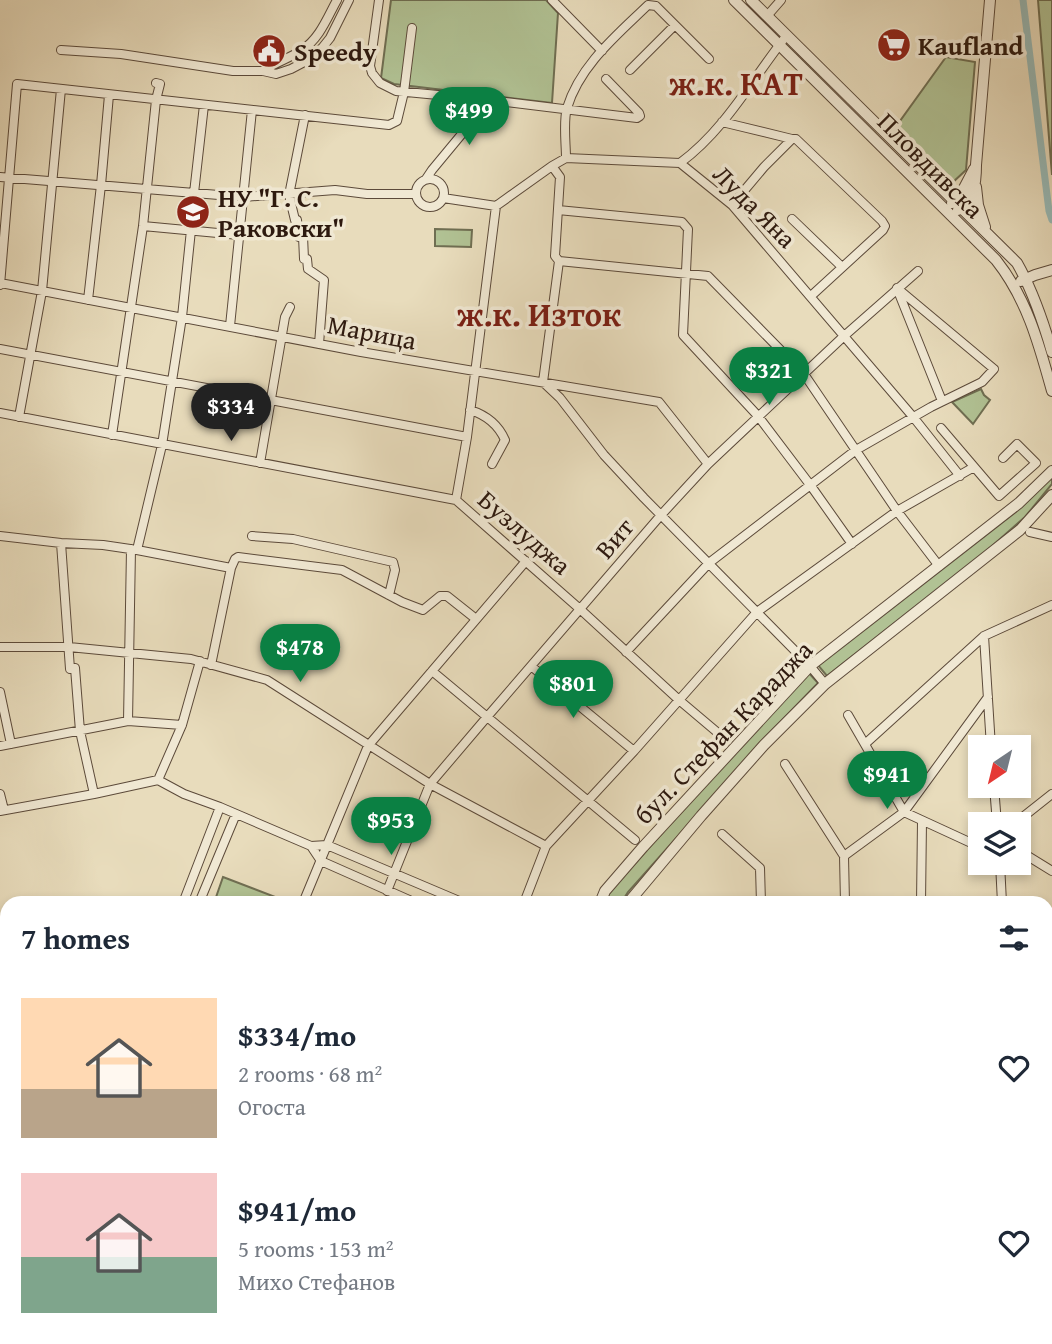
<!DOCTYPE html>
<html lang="en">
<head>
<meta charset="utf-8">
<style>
	:root { --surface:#fff; --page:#f2f2f3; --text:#1f2937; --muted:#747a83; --accent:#0b8043 }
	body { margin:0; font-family:"Gentium Book Plus",serif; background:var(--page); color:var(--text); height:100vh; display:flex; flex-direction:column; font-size:26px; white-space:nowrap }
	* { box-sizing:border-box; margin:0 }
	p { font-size:23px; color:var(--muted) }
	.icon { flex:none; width:38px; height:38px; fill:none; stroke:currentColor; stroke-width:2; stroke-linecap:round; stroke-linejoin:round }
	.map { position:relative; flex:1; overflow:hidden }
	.sheet { position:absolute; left:0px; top:896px; width:1054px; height:448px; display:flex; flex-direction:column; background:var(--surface); border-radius:21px 21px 0 0; box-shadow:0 4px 10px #0003 }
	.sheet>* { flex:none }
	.needle { width:46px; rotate:215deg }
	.controls { position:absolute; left:968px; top:735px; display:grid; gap:14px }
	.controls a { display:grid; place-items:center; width:63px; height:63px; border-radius:0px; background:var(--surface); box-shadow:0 4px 10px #0003; font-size:35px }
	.price { position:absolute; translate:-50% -60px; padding:0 16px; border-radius:24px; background:var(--accent); color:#fff; font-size:23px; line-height:46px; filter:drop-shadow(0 2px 4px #0008) }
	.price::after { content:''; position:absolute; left:50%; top:42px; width:21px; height:16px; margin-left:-10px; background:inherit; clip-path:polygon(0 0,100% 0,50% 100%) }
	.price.on { background:#222; color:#fff }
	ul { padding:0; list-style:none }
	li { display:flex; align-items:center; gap:21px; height:175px; padding:0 21px }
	li span { display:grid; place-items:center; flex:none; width:196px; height:140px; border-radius:0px; color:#555 }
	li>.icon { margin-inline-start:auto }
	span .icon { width:84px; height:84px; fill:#fffc; stroke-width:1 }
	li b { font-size:30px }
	h2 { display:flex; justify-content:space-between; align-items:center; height:84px; padding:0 21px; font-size:30px }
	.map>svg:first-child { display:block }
</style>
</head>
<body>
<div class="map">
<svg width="1052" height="1344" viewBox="0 0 1052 1344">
	<rect width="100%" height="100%" fill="#e8dcbc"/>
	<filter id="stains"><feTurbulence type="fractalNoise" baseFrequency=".00286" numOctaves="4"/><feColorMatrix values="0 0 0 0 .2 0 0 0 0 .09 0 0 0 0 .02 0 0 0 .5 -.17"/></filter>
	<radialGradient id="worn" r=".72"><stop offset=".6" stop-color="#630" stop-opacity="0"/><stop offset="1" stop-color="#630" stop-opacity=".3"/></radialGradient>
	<!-- green -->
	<path fill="#b1c294" stroke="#6f6e52" stroke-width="2" d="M391,0H546L558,13L552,103L394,84L381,78Z
		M1038,0H1052V175Z
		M946,57L975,62L966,170L952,183L895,128Z
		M435,229L472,230L471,247L435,246Z
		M981,389L984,395L990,400L973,424L952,402Z
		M1052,476V484L1025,517L982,555L827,676L817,664Z
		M808,672L818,683L769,734L628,892L621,903H605L610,891Z
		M223,877L278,898L276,903H214Z
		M1047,1088H1052V1187L1047,1189Z"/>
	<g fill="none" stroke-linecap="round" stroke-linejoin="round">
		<!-- canal -->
		<path stroke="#98bab7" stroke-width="7" d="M1023,0L1049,211L1052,220"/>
		<!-- minor casing -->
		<g stroke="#5c4a3a" stroke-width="10">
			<path id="minor" d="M379,0L370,66L372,73L380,83L396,91L490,100L637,118L640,116L639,113L606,79
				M552,0L602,51
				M767,16L781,0
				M61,50L121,54L233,71H263L276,74L291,69L310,59L322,48L330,38L349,0
				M630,70L675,25
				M263,71C276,62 290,58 302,50C320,38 327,18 337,0
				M305,115L289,195L295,220H297L299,237L303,236L304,259H307L308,269L324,280L319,344
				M722,122L792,139
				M566,158C566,144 563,121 567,108C580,65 617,35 648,5L656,6L709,59
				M680,163C725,130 753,78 787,35
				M552,166L560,177L555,256L559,261L543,382L560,398L604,455L644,498L810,666L825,684
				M0,177L243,197L335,190L367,194H416
				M416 193a14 14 0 1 1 28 0a14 14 0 1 1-28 0Z
				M426,179L432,170L490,100
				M194,193L204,105
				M443,198L496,206L552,166L566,158L680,163L732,205L914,418L960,476
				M732,205L764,167L792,139H796L882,221L885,226L883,230L811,296
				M558,210L682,222L688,229L683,335L758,416L811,486L852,544
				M792,219L842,267
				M143,226L239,235
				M559,261L708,276L804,374L897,511L939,566
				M0,283L361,352L659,402L708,464
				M0,285L17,84L389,125L397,121L404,92L412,28
				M898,291L942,401
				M88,300L101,185L109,95
				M230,326L252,110
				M0,349L467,437
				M470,410C486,415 498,424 505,440L492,464
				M0,413L456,500
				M19,417L42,291L61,89
				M941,428L999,496L1036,463L1017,444L1003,458
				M112,435L143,226L156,100L160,84L156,83
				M260,463L285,317L290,307
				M456,500L581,610L679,700L724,738
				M456,500L467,437L496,206
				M1030,532L1052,537
				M0,536L61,543L103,545L137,550L231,568L235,559L238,557L342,570L402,602L423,610L440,596H447L476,619
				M252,536L293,539L393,562L395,570L389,595
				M61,543L70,669L75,668L80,731L94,794
				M137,550L162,445L182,317L191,230
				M984,636L991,747
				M0,647H69L191,659L267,680L430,784L546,846
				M626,652L709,563L856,450L931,407L982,382L994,369L897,288
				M211,665L231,568
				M531,666L634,751
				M432,671L635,840
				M0,692L11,744
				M848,715L904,812L980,847
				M128,721L131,549
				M865,744L984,636L1052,605
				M0,746L128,721L182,725
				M785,764L844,856L845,903
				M158,780L182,725L200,661
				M994,786L997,824
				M0,794L4,810
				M0,811L94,794L158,780L184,794L220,807L311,846L327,845L464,903
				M1014,824L1052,794
				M722,834L760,868L761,903
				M311,846L321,861L416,903
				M1018,850L1052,871
				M844,856L904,812L988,697
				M1000,863L1002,903
				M387,891L430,784L487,717L661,515L708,464L843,337L918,271
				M183,903L220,807
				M199,903L236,814
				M303,903L368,746L526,561
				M524,903L546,846L634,751L757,612L897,511L974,467
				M921,903L922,821
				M1046,970L1050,952
				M1046,1190L1052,1189
				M1046,1322L1052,1319
				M144,1337L156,1344
				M553,1337L556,1344
				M629,1337L631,1344
				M696,1337L699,1344
				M767,1337L772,1344
				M871,1337L874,1344
				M953,1337L957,1344
				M164,1344L169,1337
				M236,1344L240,1337
				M319,1344L323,1337
				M511,1344L523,1337
				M834,1344L843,1337
				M1009,1344L1021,1337"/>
		</g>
		<!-- tertiary casing -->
		<g stroke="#5c4a3a" stroke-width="12">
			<path id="tertiary" d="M734,0L996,260C1027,299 1039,344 1052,391
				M751,0L1017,263C1033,291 1043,321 1052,352
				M976,187L978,205L985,227
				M952,203L963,190L974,169
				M958,210C974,194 976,187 976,165L990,0
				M1021,281L1035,275L1052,270
				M600,903L605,891L643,847L810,666L1019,503L1052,471
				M628,903L701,816L764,745L825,684L1020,530L1052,495
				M1046,952L1052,953
				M1046,1034L1052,1029
				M1046,1221V1243
				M1046,1249L1052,1274
				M422,1340L430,1344
				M446,1344L449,1337"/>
		</g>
		<!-- minor -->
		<use href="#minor" stroke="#f0e8d3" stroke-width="8"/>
		<!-- tertiary -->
		<use href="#tertiary" stroke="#f0e8d3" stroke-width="10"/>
	</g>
	<!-- icons -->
	<defs>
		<g id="supermarket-disc" transform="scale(1.75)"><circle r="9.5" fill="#8f2418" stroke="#f0e8d3"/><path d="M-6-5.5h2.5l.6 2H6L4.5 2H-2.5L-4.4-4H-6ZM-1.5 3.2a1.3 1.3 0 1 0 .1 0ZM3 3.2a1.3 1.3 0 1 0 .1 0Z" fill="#fff"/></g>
		<g id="civic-disc" transform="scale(1.75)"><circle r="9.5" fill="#8f2418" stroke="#f0e8d3"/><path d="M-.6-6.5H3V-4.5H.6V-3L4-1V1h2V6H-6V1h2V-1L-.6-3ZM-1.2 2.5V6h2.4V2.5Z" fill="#fff"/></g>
		<g id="school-disc" transform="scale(1.75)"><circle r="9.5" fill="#8f2418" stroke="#f0e8d3"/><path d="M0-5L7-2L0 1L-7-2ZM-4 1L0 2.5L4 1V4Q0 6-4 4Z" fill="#fff"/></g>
	</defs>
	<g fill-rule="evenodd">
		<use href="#supermarket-disc" x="894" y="45"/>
		<use href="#civic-disc" x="269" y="51"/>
		<use href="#school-disc" x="193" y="212"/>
	</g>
	<g text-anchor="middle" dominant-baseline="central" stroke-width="7" stroke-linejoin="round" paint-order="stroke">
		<!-- poi labels -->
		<g font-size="26" font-weight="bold" fill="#2d190f" stroke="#f0e8d3" text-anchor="start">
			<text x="918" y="45">Kaufland</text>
			<text x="294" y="51">Speedy</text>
			<text x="218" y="197">НУ "Г. С.<tspan x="218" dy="30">Раковски"</tspan></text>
		</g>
		<!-- street labels -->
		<g font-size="26" fill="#2d190f" stroke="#f0e8d3">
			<text transform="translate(931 165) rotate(45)">Пловдивска</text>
			<text transform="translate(755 206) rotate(45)">Луда Яна</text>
			<text transform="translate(372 332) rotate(11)">Марица</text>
			<text transform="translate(525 532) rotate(41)">Бузлуджа</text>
			<text transform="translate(614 538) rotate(-50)">Вит</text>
			<text transform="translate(723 732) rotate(-46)">бул. Стефан Караджа</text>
		</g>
		<!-- district labels -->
		<g font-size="33" font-weight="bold" fill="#7a1f14" stroke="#f0e8d3">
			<text x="736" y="83">ж.к. КАТ</text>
			<text x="539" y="314">ж.к. Изток</text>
		</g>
	</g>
	<rect width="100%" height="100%" filter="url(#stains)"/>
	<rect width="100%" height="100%" fill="url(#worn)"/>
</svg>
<div class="controls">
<a><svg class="needle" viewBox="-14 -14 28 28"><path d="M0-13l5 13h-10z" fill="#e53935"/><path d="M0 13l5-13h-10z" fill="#747a83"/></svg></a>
<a><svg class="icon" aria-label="layers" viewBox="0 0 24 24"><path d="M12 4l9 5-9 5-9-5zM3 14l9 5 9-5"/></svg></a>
</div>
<b class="price" style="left:469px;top:147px">$499</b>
<b class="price" style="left:769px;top:407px">$321</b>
<b class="price on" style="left:231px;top:443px">$334</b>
<b class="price" style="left:300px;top:684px">$478</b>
<b class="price" style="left:573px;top:720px">$801</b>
<b class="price" style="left:887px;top:811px">$941</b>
<b class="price" style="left:391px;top:857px">$953</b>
<section class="sheet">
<h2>7 homes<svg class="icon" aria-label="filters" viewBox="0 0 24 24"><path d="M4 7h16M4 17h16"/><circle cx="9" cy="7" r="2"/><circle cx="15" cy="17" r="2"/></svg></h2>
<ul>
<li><span style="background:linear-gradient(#ffd9b3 65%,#b9a48a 0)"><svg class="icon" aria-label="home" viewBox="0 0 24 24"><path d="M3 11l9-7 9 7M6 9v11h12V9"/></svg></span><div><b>$334/mo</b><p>2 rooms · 68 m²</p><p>Огоста</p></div><svg class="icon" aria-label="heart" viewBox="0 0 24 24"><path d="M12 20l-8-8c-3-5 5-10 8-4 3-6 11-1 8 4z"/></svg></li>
<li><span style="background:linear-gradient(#f6c9c9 60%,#7fa58c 0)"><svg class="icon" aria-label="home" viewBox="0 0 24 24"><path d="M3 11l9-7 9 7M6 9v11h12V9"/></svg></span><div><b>$941/mo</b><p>5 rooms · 153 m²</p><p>Михо Стефанов</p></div><svg class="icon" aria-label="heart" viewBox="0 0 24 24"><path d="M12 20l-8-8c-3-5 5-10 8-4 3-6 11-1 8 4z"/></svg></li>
</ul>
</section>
</div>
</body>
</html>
